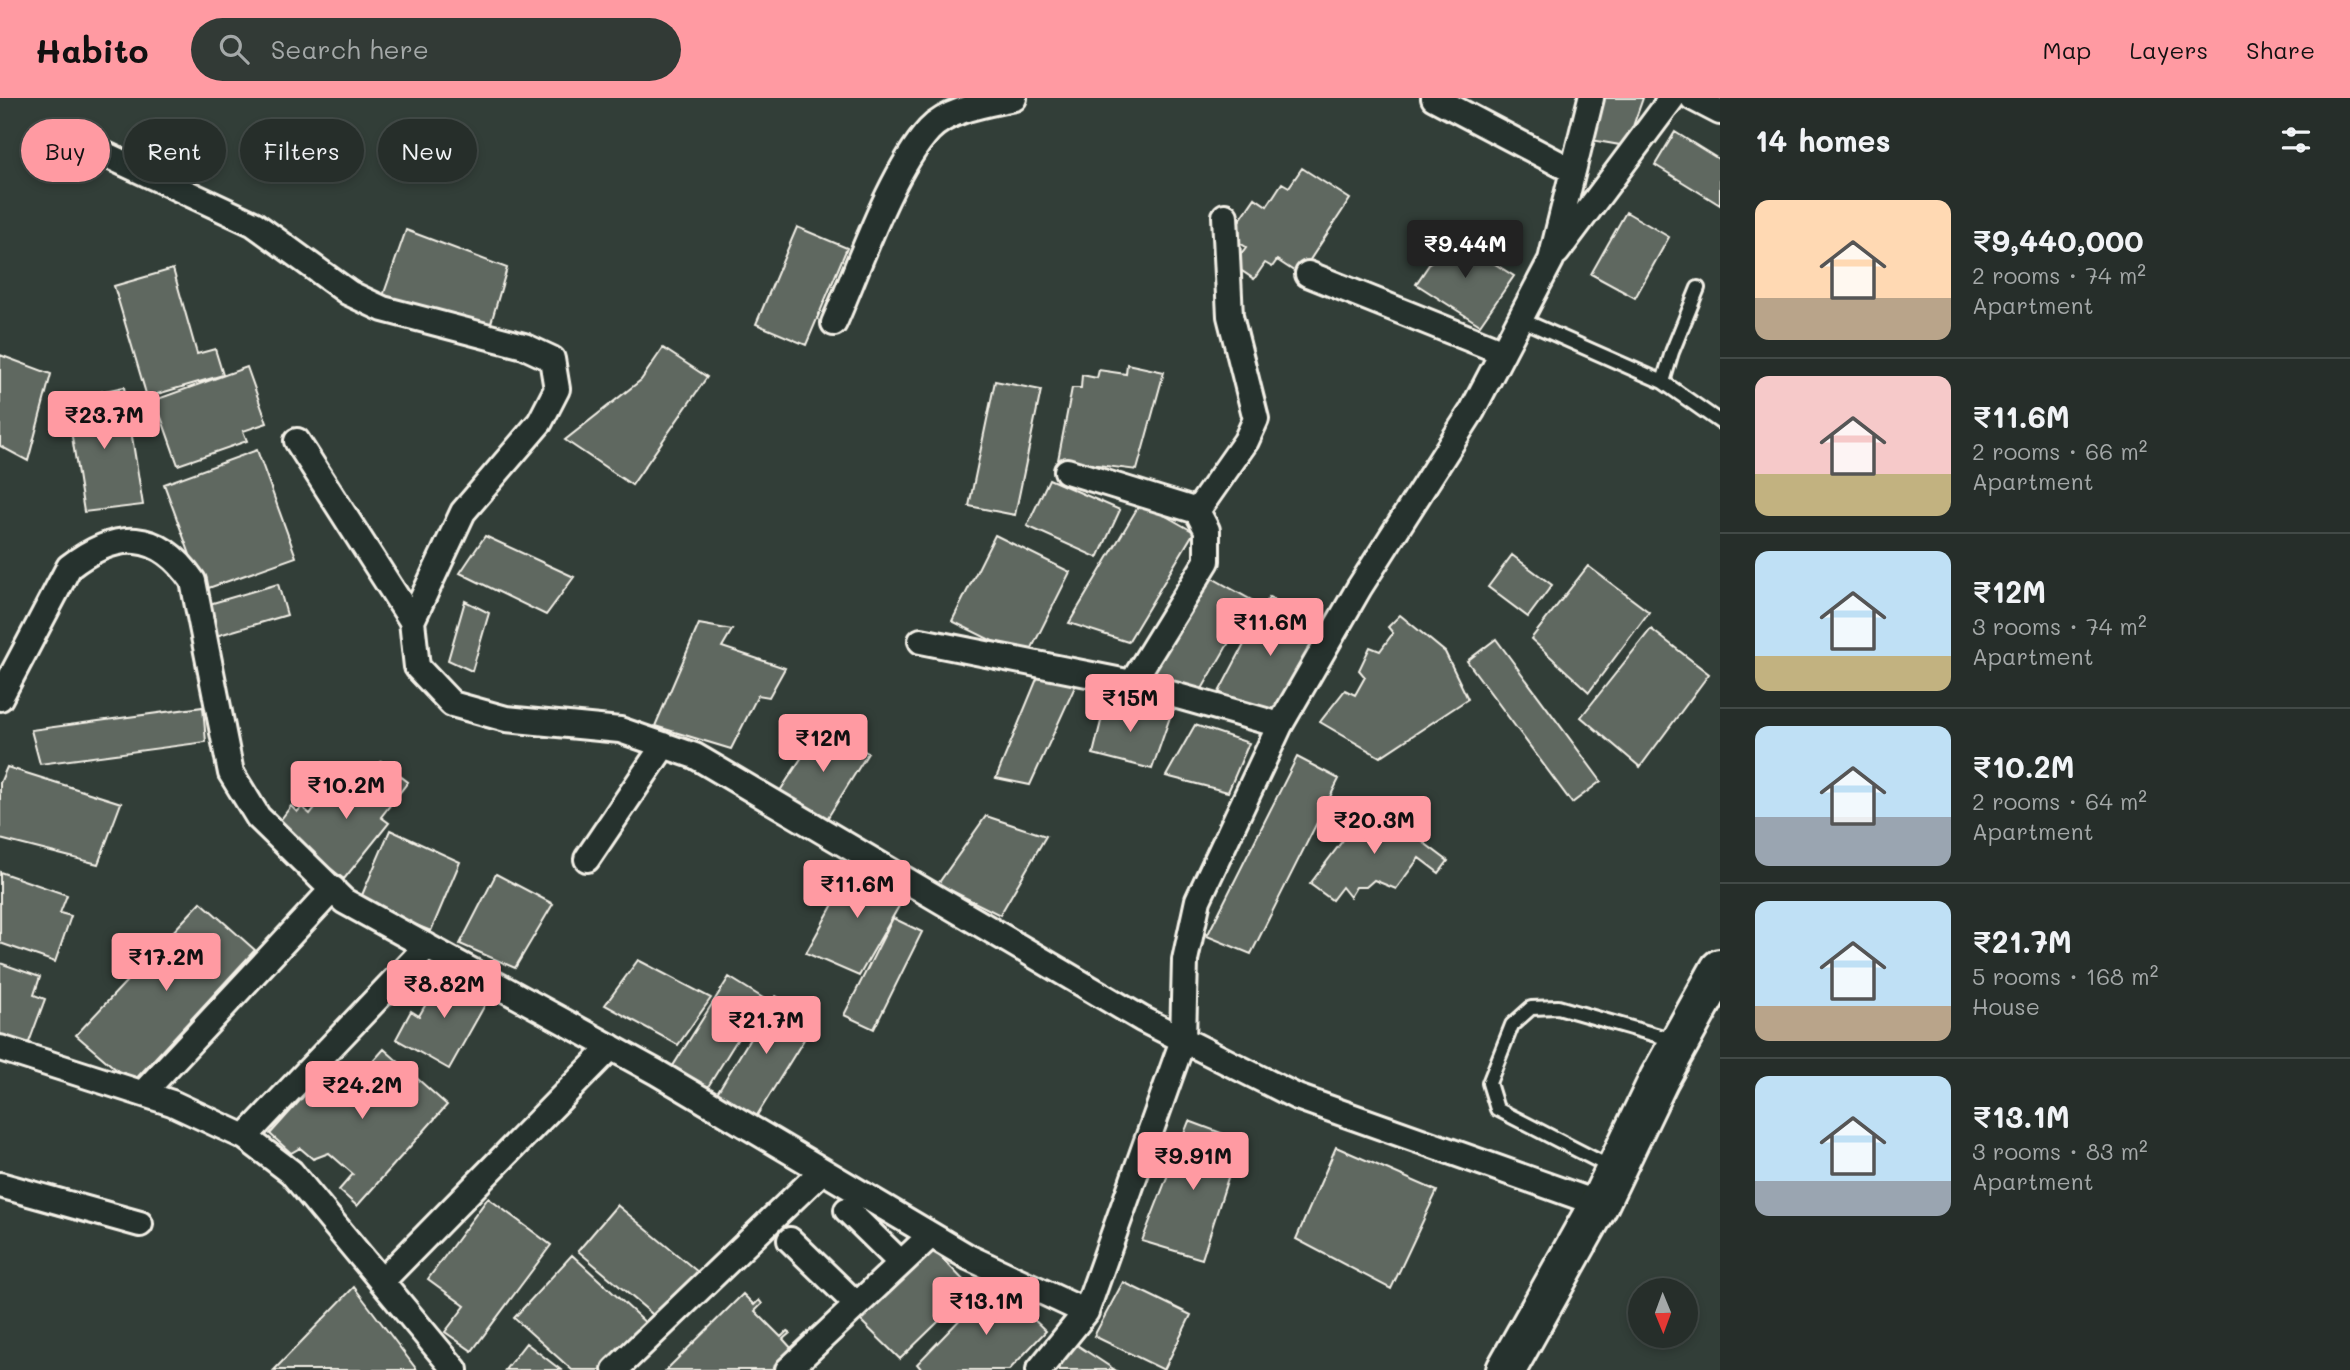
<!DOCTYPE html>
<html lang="en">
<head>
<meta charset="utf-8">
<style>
	:root { --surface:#262e2a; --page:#323a36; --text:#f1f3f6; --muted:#a4a8a8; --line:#424a47; --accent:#ff9aa2 }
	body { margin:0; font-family:Mali,sans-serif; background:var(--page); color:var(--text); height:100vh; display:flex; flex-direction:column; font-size:26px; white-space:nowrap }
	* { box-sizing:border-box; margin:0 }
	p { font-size:23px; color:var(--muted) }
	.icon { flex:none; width:38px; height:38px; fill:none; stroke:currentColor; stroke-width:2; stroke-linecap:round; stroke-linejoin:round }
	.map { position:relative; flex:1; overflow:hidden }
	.panel { display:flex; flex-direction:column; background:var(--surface); width:630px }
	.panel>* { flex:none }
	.top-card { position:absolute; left:21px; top:21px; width:665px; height:63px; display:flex; gap:14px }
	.needle { width:46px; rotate:179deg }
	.buttons { position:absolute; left:1628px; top:1180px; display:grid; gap:14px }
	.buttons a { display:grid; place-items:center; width:70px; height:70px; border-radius:50%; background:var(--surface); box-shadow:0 4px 10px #0003,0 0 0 2px var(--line); font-size:35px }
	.price { position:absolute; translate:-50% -60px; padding:0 16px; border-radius:7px; background:var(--accent); color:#111; font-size:23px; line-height:46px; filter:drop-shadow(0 2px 4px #0008) }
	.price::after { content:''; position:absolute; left:50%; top:42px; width:21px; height:16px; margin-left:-10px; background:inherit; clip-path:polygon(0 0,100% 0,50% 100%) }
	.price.selected { background:#222; color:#fff }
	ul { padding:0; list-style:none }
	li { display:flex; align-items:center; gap:21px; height:175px; padding:0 35px }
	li+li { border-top:2px solid var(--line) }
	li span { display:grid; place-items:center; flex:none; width:196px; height:140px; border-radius:14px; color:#555 }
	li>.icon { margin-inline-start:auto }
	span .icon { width:84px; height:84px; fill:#fffc; stroke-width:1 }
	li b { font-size:30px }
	h2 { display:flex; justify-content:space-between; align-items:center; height:84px; padding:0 35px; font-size:30px }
	.pill { padding:0 24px; border-radius:32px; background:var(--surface); box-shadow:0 4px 10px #0003,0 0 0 2px var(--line); font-size:24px; line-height:63px }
	.pill.selected { background:var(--accent); color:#111 }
	header { display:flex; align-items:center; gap:42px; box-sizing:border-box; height:98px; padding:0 35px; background:var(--accent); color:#111 }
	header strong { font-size:33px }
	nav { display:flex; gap:38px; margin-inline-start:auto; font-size:24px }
	.search { width:490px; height:63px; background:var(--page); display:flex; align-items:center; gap:18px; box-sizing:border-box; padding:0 24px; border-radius:38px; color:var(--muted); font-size:26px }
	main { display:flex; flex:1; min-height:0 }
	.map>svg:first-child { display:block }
</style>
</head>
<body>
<header>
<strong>Habito</strong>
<div class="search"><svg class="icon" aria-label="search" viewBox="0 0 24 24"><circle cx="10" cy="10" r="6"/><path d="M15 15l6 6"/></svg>Search here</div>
<nav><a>Map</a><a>Layers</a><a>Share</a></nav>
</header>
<main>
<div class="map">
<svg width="1720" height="1272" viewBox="0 0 1720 1272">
	<rect width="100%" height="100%" fill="#323e38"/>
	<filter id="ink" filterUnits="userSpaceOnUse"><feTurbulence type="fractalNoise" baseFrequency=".0143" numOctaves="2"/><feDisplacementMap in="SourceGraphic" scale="14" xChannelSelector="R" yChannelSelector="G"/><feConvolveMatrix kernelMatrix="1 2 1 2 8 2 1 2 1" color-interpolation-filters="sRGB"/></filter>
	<g filter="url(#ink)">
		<!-- building -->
		<path fill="#5f6861" stroke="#f4f1e8" stroke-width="2" d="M1601,0H1643L1626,48L1591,42Z
			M1675,34L1720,62V107L1655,67Z
			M1302,70L1350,101L1300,177L1277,162L1272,169L1265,165L1254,181L1233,167L1246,149L1229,138L1255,100L1267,108L1282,85L1289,89Z
			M1626,114L1669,139L1635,200L1591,176Z
			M797,129L847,150L806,247L756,226Z
			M406,132L507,170L489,232L383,198Z
			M1449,137L1514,178L1480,227L1416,186Z
			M173,171L197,256L215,251L223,277L147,299L114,188Z
			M663,250L707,279L632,387L565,342L641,282Z
			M0,257L51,276L28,363L0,348Z
			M1127,266L1164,274L1137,372L1058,362L1072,290H1081L1082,277L1097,280L1099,272L1126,276Z
			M247,269L267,325L243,333L247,343L178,367L155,302Z
			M995,283L1041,292L1015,417L969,408Z
			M124,289L143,407L84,414L66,301Z
			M257,352L296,459L203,492L164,386Z
			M1049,381L1120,412L1098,460L1027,428Z
			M1141,404L1194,434L1128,544L1069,525Z
			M995,437L1070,474L1027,560L952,523Z
			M485,438L574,479L546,517L460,475Z
			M1512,457L1552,487L1528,519L1488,489Z
			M1588,468L1649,514L1589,594L1531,541Z
			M1205,476L1253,503L1198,598L1150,571Z
			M278,486L287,517L216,538L206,507Z
			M1269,499L1322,527L1272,622L1219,594Z
			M465,503L489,515L472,573L448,562Z
			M1400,517L1445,554L1468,601L1380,659L1320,624L1345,592L1355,597L1365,579L1359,572L1370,549L1380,553L1393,535L1388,529Z
			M699,526L732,532L722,549L785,570L769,599L758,597L731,651L655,628Z
			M1651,531L1709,576L1640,669L1581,619Z
			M1496,541L1601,683L1572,705L1467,563Z
			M1041,571L1078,582L1030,687L996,680Z
			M1107,599L1170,619L1152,671L1093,656Z
			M203,609L206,644L40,666L31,632Z
			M1195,627L1249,645L1228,694L1166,678Z
			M822,628L868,655L825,724L778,696Z
			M1297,659L1339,681L1251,856L1207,838Z
			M381,663L408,684L381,719L389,725L344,781L276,728L291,708L297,714L302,709L310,716L324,698L332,704L343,690L350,695L356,688L359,690Z
			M7,669L121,705L98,766L0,741V685Z
			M1371,705L1448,763L1439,775L1419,760L1396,791L1374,782L1366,789H1356L1350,799L1342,789L1332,802L1310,786Z
			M986,718L1046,738L1000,817L938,786Z
			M390,732L460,764L431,833L359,804Z
			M857,763L907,794L859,878L806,855Z
			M0,774L67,797L60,815L71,818L55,864L0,845Z
			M496,776L553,806L515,870L460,846Z
			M201,804L255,852L132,985L76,937Z
			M893,820L922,834L874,931L844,917Z
			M638,862L711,900L678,947L605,907Z
			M0,865L40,879L34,897L45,901L28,947L0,937Z
			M445,873L490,898L449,971L396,941L411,913L419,918Z
			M729,879L763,900L706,992L671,971Z
			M776,898L816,922L756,1019L717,995Z
			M384,951L447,1007L357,1108L339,1092L353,1076L329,1055L313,1061L300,1050L291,1055L270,1036L330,969L351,988Z
			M1189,1023L1240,1042L1202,1161L1142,1143Z
			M1336,1049L1437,1093L1391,1191L1296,1141Z
			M488,1100L551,1147L472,1253L445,1234L465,1208L428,1181Z
			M617,1107L698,1174L658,1221L578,1153Z
			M932,1150L972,1191L900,1261L859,1221Z
			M572,1157L648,1227L606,1272H572L514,1220Z
			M1123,1184L1191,1217L1164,1272L1094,1238Z
			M995,1185L1046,1233L1009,1272H922L917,1266Z
			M354,1189L417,1272H274Z
			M743,1196L754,1207L759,1202L762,1206L755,1213L781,1239L787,1233L790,1235L783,1241L793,1252L772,1272H666Z
			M526,1245L561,1272H505Z
			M1074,1245L1115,1272H1057Z"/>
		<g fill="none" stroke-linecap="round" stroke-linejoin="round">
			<!-- lane casing -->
			<g stroke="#f4f1e8" stroke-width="18">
				<path id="lane" d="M1698,190L1672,254L1663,284L1720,324
					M1520,221L1663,284
					M1612,1070L1497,1011L1489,985L1512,927L1531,910L1558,909L1677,943"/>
			</g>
			<!-- street casing -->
			<g stroke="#f4f1e8" stroke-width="30">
				<path id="street" d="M1434,0L1573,73
					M1693,0L1720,14
					M87,48L254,126L349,195L383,211L524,248L552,261L557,291L540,324L463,414L412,523L417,569L452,606L506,621L620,632L695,658L1142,921L1297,999L1599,1106
					M1557,154L1672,0
					M1308,176L1503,254
					M834,225C858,171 890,75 929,32C949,11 987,6 1014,0
					M297,343L412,523
					M1067,373L1197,413L1207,432V463L1132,585
					M1197,413L1246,343L1256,321L1230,218L1225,118
					M921,543L1132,585L1280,627
					M0,600L69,469C117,432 158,432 193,483L231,675L258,719L344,803L656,974L970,1160L1086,1214
					M587,761L664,647
					M0,950L172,1005L245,1039L291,1074L455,1272
					M143,995L333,791
					M245,1039L427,848
					M0,1087L140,1126
					M847,1112L901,1165
					M790,1142L857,1207
					M383,1182L611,949
					M615,1272L822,1073
					M788,1272L931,1137
					M1039,1272L1086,1214L1183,942L1185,862L1198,802L1280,627L1359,490L1472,313L1551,162L1591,0"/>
			</g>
			<!-- highway casing -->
			<g stroke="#f4f1e8" stroke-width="44">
				<path id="highway" d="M1506,1272L1599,1106L1659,981L1720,871"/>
			</g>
			<!-- lane -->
			<use href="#lane" stroke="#26332d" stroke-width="12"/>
			<!-- street -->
			<use href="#street" stroke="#26332d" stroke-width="24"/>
			<!-- highway -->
			<use href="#highway" stroke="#26332d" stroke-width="38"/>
		</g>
	</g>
</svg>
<div class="buttons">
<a><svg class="needle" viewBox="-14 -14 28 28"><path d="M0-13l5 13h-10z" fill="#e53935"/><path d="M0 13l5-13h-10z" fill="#a4a8a8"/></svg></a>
</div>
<b class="price selected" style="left:1465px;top:182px">₹9.44M</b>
<b class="price" style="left:104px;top:353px">₹23.7M</b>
<b class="price" style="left:1270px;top:560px">₹11.6M</b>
<b class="price" style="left:1130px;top:636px">₹15M</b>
<b class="price" style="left:823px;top:676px">₹12M</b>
<b class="price" style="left:346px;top:723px">₹10.2M</b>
<b class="price" style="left:1374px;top:758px">₹20.3M</b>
<b class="price" style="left:857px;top:822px">₹11.6M</b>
<b class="price" style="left:166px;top:895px">₹17.2M</b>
<b class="price" style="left:444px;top:922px">₹8.82M</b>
<b class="price" style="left:766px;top:958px">₹21.7M</b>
<b class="price" style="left:362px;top:1023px">₹24.2M</b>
<b class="price" style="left:1193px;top:1094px">₹9.91M</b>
<b class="price" style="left:986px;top:1239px">₹13.1M</b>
<div class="top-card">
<a class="pill selected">Buy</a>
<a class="pill">Rent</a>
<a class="pill">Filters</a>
<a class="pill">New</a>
</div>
</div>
<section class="panel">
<h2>14 homes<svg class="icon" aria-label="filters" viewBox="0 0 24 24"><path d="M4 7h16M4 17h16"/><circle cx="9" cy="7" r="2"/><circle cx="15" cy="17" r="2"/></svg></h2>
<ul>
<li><span style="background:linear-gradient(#ffd9b3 70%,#b9a48a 0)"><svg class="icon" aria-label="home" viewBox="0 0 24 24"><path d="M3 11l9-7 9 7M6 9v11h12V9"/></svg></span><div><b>₹9,440,000</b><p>2 rooms · 74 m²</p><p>Apartment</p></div></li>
<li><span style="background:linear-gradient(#f6c9c9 70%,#c2b280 0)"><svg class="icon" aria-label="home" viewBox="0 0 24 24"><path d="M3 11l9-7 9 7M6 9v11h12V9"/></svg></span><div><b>₹11.6M</b><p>2 rooms · 66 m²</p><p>Apartment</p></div></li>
<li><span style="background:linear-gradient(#bfe0f5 75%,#c2b280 0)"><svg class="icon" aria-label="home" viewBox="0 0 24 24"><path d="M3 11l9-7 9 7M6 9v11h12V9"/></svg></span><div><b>₹12M</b><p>3 rooms · 74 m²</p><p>Apartment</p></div></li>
<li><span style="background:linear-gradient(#bfe0f5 65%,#9aa5b1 0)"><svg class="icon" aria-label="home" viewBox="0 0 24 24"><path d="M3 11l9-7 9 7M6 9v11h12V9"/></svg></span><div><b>₹10.2M</b><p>2 rooms · 64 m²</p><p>Apartment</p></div></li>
<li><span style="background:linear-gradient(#bfe0f5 75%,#b9a48a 0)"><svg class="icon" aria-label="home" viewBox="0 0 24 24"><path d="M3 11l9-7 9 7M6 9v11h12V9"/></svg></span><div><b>₹21.7M</b><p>5 rooms · 168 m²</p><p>House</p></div></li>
<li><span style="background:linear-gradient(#bfe0f5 75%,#9aa5b1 0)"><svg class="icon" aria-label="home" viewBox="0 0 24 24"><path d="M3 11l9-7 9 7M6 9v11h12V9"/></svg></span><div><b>₹13.1M</b><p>3 rooms · 83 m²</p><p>Apartment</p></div></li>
</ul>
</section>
</main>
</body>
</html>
